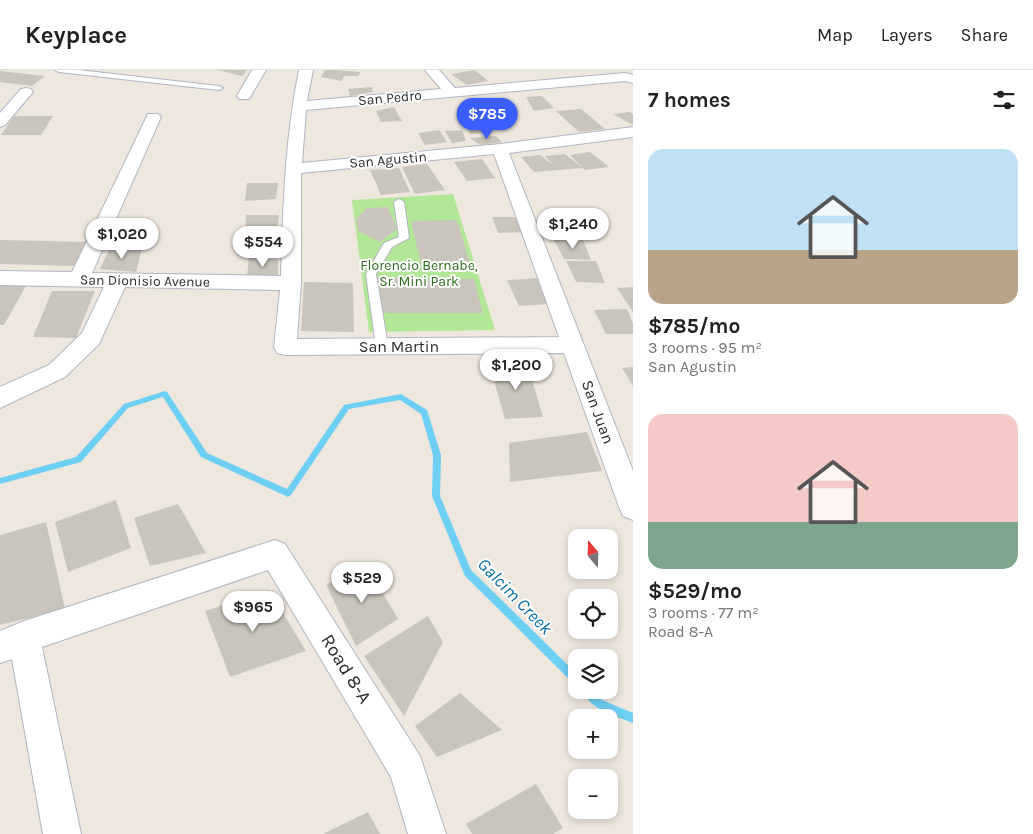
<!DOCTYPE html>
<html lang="en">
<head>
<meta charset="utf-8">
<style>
	:root { --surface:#fff; --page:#f2f2f2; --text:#202124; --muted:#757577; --line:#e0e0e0; --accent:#3a5eff }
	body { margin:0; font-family:Karla,sans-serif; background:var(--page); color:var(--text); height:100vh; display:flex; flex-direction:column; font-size:19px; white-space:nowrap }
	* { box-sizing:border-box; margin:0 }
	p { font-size:16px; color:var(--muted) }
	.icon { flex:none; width:28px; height:28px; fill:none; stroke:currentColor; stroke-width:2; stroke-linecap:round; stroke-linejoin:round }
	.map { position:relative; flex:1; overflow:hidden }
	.details { display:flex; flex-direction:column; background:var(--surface); width:400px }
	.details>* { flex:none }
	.needle { width:32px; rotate:341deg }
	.tools { position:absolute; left:568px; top:459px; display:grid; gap:10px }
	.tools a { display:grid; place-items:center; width:50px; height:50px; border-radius:10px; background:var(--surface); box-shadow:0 2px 8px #0003; font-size:25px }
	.price { position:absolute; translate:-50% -42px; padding:0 11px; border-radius:18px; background:#fff; color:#222; font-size:16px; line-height:32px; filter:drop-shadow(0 1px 2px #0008) }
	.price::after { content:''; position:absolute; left:50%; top:30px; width:15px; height:11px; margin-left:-8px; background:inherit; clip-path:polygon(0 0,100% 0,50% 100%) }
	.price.active { background:var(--accent); color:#fff }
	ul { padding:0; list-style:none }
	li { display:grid; align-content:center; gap:10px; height:265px; padding:0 15px }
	li span { display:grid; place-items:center; height:155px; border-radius:15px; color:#555 }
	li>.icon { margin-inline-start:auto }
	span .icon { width:90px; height:90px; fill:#fffc; stroke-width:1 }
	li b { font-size:21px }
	h2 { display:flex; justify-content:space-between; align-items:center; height:60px; padding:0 15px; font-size:21px }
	header { display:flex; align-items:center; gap:30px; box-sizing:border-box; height:70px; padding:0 25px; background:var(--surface); border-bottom:1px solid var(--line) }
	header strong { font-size:24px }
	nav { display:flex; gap:28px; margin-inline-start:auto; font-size:18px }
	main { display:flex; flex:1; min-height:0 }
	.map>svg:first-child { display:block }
</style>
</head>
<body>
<header>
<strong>Keyplace</strong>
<nav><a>Map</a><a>Layers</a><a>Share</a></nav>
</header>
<main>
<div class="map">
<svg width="633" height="764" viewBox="0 0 633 764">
	<rect width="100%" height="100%" fill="#eee7de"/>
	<!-- green -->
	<path fill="#b3e798" d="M453,124L495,260L369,262L352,130Z"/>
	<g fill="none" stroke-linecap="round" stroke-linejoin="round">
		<!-- stream -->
		<path fill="#6dcff4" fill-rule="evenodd" d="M165,321L167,322L207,383L287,419L344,335L401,324L427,340L441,385L440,426L471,500L576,603V615L573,613L465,506L432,426L433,385L421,344L400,330L349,339L291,425L288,427L201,387L163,327L128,338L81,392L0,414V408L76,387L124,334Z
			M581,620H593L602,630L633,643V653C615,646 590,639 581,620Z"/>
	</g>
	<!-- building -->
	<path fill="#c9c5bc" d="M218,0H247L242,6Z
		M325,0H335L361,2L358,6H344L342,11L321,7Z
		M475,0L488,11L467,15L451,4Z
		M0,1L45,6L32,16L0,12Z
		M372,17L373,22L350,26L348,19Z
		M542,26L554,38L534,41L526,27Z
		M394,37L402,51L381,52L376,41Z
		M581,39L605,59L579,62L556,41Z
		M630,42L633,44V55L613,44Z
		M14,46H53L41,65H1Z
		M484,51L493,62L470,64L465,54Z
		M439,60L447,72L425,75L418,63Z
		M462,60L466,71L452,73L445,61Z
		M496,66L502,72L480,75L470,68Z
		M590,82L609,97L585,100L570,85Z
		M565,84L583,98L534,102L521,87L540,85L553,95L545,86Z
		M482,89L495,108L467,111L454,92Z
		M427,94L445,120L415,124L402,97Z
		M399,98L410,122L381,125L370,100Z
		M247,113H278L276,129L245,131Z
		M388,137L397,159L380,172L358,161L356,149L367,138Z
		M246,145H279L277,164L245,166Z
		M492,147H518L527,162L498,163Z
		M457,150L470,194L421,195L411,151Z
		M546,151L581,152L588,163L557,168Z
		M249,168L278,170V187H248Z
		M0,170L88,172L77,196L0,194Z
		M554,170H583L591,190L564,189Z
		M142,179L136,202L100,199L109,180Z
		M249,187L278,190V207H247Z
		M566,191H596L605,213L576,212Z
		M375,208L474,209L483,243H378Z
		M540,208L549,234L519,236L507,210Z
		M304,212L353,213L354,262L301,261Z
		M0,215L26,216L4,255H0Z
		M633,217V242L617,218Z
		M52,221H95L76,268L33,267Z
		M627,239L633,254V264H606L594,240Z
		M489,293H527L543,347L505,349Z
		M633,297V316L622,298Z
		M587,362L602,401L510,412L509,373Z
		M116,430L131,478L68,502L55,452Z
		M178,434L206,483L150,496L134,448Z
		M46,452L65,539L0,555V465Z
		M366,495L398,549L356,576L326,515Z
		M269,520L306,581L230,607L205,541Z
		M428,546L443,572L404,646L364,586Z
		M460,623L502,660L437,687L415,656Z
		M536,714L563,758L553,764H472L466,754Z
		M368,742L380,764H323Z"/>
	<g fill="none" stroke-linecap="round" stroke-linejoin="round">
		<!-- service casing -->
		<g stroke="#b2b4c0" stroke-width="2">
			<path id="service" d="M55,0H78L219,16L223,18L219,20L59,2Z
				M399,129L404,132L409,168L392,177L376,204L388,276L382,280L376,276L366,204L384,173L399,167L394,132Z"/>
		</g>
		<!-- minor casing -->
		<g stroke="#b2b4c0" stroke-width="2">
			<path id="minor" d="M252,0H266L249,29H239L237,26Z
				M299,0H313L307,31L441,19L425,0H439L455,18L625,3L633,5V13L625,11L306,40L302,93L500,74L633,57V67L509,83L633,401V450L623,446L619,437L564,283L285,285L277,283L274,277L280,220L125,217L99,274L65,307L0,338V317L49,295L82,263L104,217L0,215V201L72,202L148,44H158L161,47L92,203L281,206C283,137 285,68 299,0ZM494,84L559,267L297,269L301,213V103Z
				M26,18L31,19L33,22L5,55L0,57V43L21,19Z
				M275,470L285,474L420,686L446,764H408L391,707L268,500L42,577L81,764H43L12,589L0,593V561L24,551Z"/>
		</g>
		<!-- service -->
		<use href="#service" fill="#fff" fill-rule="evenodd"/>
		<!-- minor -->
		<use href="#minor" fill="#fff" fill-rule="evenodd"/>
	</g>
	<g text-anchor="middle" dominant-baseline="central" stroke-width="4" stroke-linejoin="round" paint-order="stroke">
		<!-- far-street labels -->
		<g font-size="14" fill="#2c2c2c" stroke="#fff">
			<text transform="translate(390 28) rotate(-5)">San Pedro</text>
			<text transform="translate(388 90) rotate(-5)">San Agustin</text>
			<text transform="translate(145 211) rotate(1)">San Dionisio Avenue</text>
		</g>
		<!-- far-park labels -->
		<g font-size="14" fill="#296e17" stroke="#fff">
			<text x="419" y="195">Florencio Bernabe,<tspan x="419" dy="16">Sr. Mini Park</tspan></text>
		</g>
		<!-- street labels -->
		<g font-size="16" fill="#2c2c2c" stroke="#fff">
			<text x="399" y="276">San Martin</text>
			<text transform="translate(598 342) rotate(70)">San Juan</text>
		</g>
		<!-- water labels -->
		<g font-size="18" font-style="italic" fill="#076ea5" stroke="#fff">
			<text transform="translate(515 526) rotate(46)">Galcim Creek</text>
		</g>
		<!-- near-street labels -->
		<g font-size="19" fill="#2c2c2c" stroke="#fff">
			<text transform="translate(346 599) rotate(58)">Road 8-A</text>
		</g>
	</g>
</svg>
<div class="tools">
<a><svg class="needle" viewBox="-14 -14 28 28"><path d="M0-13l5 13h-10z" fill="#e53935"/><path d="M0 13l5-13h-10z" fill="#757577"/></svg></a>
<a><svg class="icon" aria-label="locate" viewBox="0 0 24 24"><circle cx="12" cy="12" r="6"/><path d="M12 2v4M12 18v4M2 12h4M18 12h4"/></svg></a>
<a><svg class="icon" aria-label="layers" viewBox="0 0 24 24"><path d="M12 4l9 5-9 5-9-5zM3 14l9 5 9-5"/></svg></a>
<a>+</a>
<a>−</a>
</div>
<b class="price active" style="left:487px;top:70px">$785</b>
<b class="price" style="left:573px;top:180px">$1,240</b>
<b class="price" style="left:122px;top:190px">$1,020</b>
<b class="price" style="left:263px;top:198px">$554</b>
<b class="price" style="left:516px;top:321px">$1,200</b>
<b class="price" style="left:362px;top:534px">$529</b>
<b class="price" style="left:253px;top:563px">$965</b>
</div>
<section class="details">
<h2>7 homes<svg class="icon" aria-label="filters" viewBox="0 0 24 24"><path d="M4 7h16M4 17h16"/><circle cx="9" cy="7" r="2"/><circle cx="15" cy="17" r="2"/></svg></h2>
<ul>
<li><span style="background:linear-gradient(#bfe0f5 65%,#b9a48a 0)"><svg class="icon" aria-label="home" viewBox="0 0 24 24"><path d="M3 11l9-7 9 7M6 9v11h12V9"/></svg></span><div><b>$785/mo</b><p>3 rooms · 95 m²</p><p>San Agustin</p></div></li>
<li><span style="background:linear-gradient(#f6c9c9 70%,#7fa58c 0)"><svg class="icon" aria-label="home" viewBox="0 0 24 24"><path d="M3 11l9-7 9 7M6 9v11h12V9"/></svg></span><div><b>$529/mo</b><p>3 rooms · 77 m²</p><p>Road 8-A</p></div></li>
</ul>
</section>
</main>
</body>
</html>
